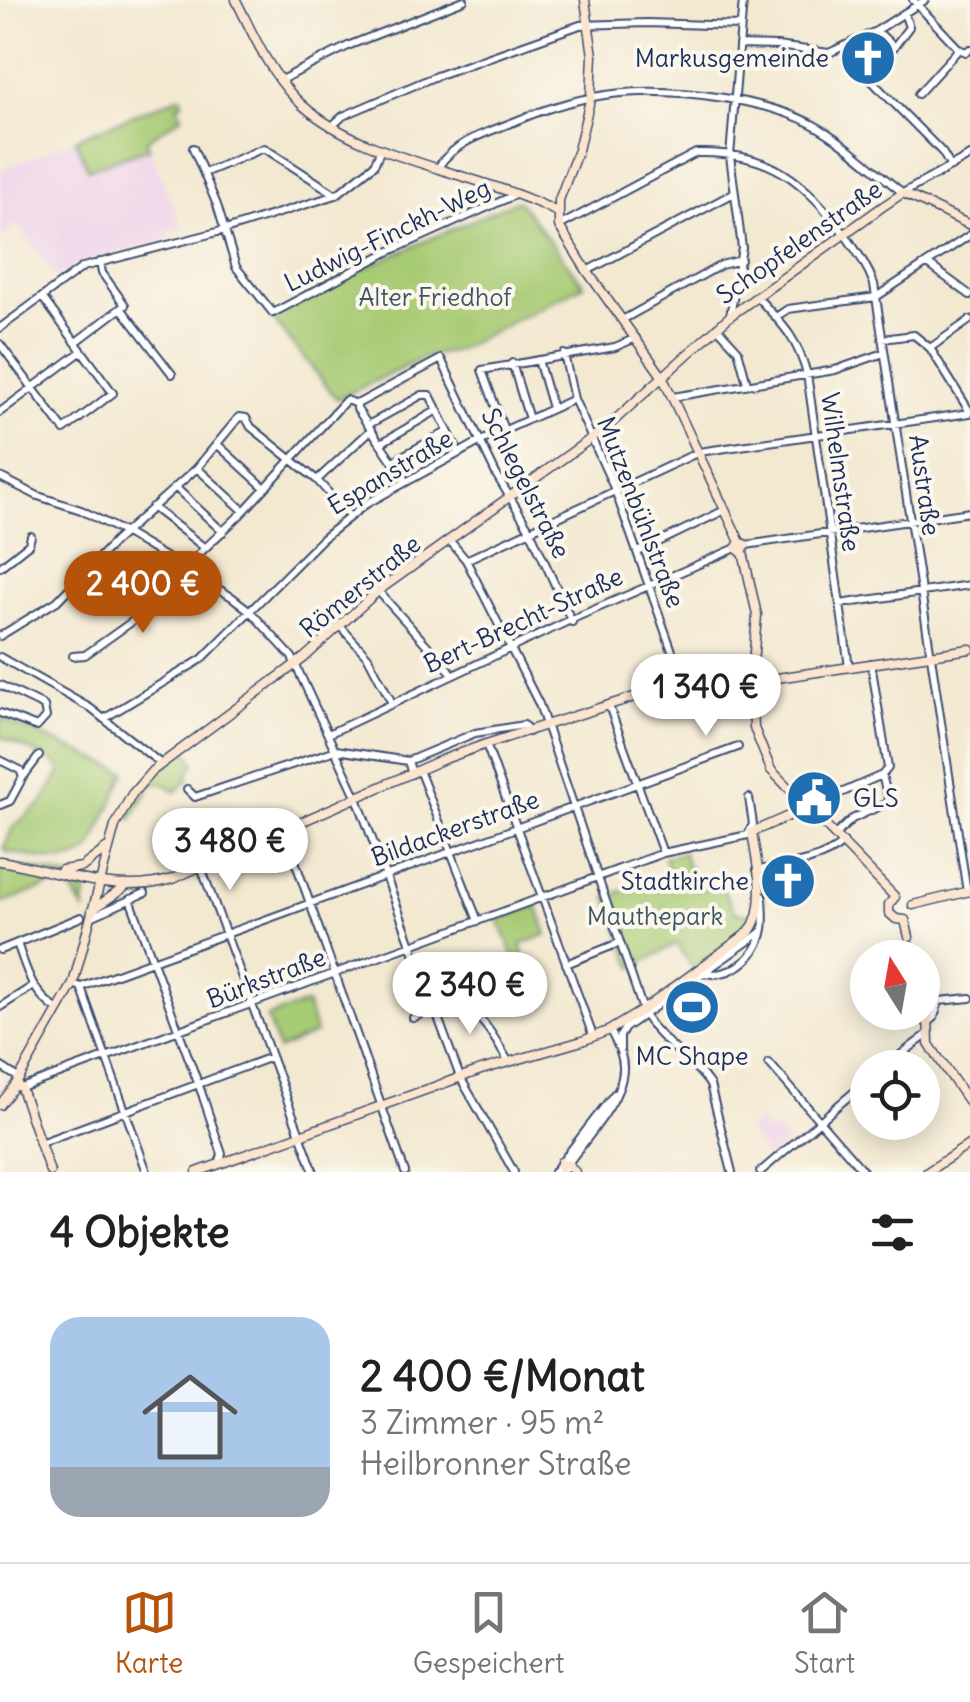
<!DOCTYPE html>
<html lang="de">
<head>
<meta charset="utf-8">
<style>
	:root { --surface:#fff; --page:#f2f2f2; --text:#202124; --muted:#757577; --line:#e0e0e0; --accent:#b45309 }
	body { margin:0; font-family:Delius,sans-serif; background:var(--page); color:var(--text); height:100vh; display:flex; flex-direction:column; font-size:38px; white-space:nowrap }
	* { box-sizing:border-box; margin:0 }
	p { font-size:32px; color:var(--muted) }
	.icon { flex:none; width:55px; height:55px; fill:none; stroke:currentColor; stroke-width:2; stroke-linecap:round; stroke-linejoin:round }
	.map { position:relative; height:1172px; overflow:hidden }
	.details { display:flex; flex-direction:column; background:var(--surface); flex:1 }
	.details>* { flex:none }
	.needle { width:65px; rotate:349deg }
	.buttons { position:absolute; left:850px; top:940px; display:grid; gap:20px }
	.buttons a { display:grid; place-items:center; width:90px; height:90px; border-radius:50%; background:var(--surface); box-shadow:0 5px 25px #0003; font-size:50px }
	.price { position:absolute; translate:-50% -85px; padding:0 22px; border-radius:35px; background:#fff; color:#222; font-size:32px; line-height:65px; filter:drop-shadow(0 2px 5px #0008) }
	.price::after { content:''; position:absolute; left:50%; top:60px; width:30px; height:22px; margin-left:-15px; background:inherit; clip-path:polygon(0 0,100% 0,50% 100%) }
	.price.on { background:var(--accent); color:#fff }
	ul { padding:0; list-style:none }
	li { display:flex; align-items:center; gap:30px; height:250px; padding:0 50px }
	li+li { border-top:2px solid var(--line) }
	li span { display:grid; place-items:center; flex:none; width:280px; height:200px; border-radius:30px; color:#555 }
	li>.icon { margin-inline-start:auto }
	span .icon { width:120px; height:120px; fill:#fffc; stroke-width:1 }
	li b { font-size:42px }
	h2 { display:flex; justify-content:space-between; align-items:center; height:120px; padding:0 50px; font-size:42px }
	.dock { display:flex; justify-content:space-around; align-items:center; height:140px; border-top:2px solid var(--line); background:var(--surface); font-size:28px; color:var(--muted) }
	.dock a { display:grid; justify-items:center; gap:5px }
	.dock .on { color:var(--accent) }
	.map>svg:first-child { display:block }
</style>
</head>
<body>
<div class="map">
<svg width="970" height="1172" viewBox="0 0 970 1172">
	<rect width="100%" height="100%" fill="#fbf7ec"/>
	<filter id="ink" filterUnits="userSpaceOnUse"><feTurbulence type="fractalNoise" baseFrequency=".01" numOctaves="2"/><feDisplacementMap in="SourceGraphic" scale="20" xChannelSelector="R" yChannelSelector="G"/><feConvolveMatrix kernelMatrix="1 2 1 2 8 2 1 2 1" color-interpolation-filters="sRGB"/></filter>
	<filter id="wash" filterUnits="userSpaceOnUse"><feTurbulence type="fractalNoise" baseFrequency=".0048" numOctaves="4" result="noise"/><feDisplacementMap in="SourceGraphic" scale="40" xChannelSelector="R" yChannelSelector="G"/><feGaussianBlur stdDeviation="2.25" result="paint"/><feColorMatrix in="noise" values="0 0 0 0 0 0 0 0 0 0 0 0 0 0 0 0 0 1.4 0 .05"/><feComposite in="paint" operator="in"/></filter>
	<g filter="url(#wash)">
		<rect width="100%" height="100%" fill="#f3e8d0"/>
		<!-- built -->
		<path fill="#edd1e9" d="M75,139L88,169L149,148L183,228L168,233L170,240L83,262L57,278L18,225L0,238V171Z
			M758,1122L765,1129L778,1132L788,1142L768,1159L746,1130Z"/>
		<!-- green -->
		<path fill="#a8cb74" stroke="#627d69" stroke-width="2.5" d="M181,96L183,102L177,105L182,116L147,140L149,148L88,169L75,139Z
			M518,200L584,285L455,351L428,356L337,399L272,318L330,283Z
			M0,718L126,772L91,849C69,870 35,856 7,852L4,847L13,827L42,803L61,771L54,762L0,736Z
			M186,749L195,764L188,773L189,779L176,792L165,784L153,783L131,819L127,812L148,780Z
			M683,852L696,890L721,886L735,912L751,914L737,938L693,968L676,944L633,968L607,897L669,873L664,858Z
			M0,865C21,868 74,872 86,890L84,910L66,880L0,904Z
			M537,906L547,934L521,945L530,972L522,974L498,919Z
			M306,1004L316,1033L278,1050L267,1017Z"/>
	</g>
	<g filter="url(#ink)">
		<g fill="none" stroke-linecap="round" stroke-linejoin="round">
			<!-- secondary-tunnel -->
			<path stroke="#c8c3b9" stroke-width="8" stroke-dasharray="8 4" stroke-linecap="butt" d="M909,937L914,958"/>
			<!-- street casing -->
			<g stroke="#3b4b6f" stroke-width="10">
				<path id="street" d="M913,0L959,49L966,52L970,49
					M877,31L894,47L909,27L904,13
					M739,45L777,46L829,53L876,31L925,0
					M844,48L854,63L942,152L951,167
					M281,80L350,45L464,0
					M918,94L959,49
					M331,127L343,116L436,76L580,25L647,23L740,26
					M193,148L217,205L236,267L273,313L388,252L517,194
					M439,166C455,141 489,132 516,121C589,90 646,86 724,98C754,103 785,110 812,124C846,142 873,170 903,193L970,156
					M204,173L264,148L335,194
					M559,226L696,153C770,151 804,180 846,236C857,252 867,265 874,284L967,892
					M928,264L970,295
					M587,271L734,193
					M757,297C783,325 796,336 807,374L849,667
					M121,308L172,374
					M730,316L742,248L730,156L743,0
					M776,317L788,309L876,297L970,235
					M624,319L721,265L741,260
					M717,327L738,350L747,383
					M0,328L83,267L225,230L336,195L374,165L381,149
					M882,339L914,335L930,348L970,412
					M76,342L125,305L102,273L100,262
					M0,344L64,430L113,393L42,297
					M930,348L970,320
					M564,354L574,399L615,490L683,682
					M538,360L552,408
					M512,363L529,419
					M673,397L835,370L884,353
					M0,412L82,351
					M368,425L422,395H430L459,453
					M504,430L482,370L615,347L636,338
					M381,443L436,411
					M218,445L265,488
					M393,461L447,432
					M197,468L244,511
					M0,477L38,496L81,510L125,533L232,597L250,611L292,657L357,798L460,1077L514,1172
					M317,480L371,430
					M406,481L357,409V404L441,359L497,476L530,530L572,622
					M175,487L223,532
					M152,507L205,548
					M450,541L466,560L539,704L643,1010
					M746,545L970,512
					M638,552L725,510
					M466,560L699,452L970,413
					M0,567L29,544L31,536
					M184,568L244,511L346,400L357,404
					M378,591L453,674
					M840,604L970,585
					M340,626L368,657L392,703
					M0,636L57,601L115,541L197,468L239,417L246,418L251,427L317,480L349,516
					M73,656L85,655L147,611L154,610L195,576
					M0,657L90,708L160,763
					M0,685L44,706L46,717L37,727L0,713
					M609,706L663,853
					M105,718L202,659L322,539L366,504L481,441L574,399
					M328,734L577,617L736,548
					M486,744L593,1036
					M0,760L20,770L23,777L10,801L0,805
					M419,770L478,921
					M412,774L408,761L475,733L524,725L529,732
					M24,776L39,756
					M187,789L195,797L336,750L408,761
					M809,807L882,775
					M167,821L189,872
					M284,830L405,1172
					M836,834L852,819L889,802L882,775L888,768L871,663
					M201,867L314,1172
					M757,870C784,866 824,862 844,842
					M130,899L202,1094
					M91,917L145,893
					M17,943C27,971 32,994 58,1010
					M0,950L81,917
					M566,964L619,943
					M696,971C726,982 758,960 763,929C765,919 763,907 763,896
					M73,984L81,987L738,747
					M81,987L147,1172
					M924,992L939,1001L970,998
					M0,1007L33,986
					M645,1016C662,1044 692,1058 710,1085L732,1172
					M413,1018C467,990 481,1014 508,1061
					M927,1024L934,1018L939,1001
					M620,1050V1036L625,1028L760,933
					M769,1063L864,1172
					M0,1066L19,1078
					M883,1068L928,1034
					M21,1088L663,853L748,835L753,824L749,798
					M203,1097L222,1154L219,1164
					M40,1143L271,1057
					M565,1168C583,1141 624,1100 623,1067C623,1053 615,1041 610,1030
					M554,1172L614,1094
					M760,1172L868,1080"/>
			</g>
			<!-- secondary casing -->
			<g stroke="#3b4b6f" stroke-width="11">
				<path id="secondary" d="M236,0C253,34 269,72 296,99C356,160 479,171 557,212
					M585,0L593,56L591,96L578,150L559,200V226L587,271L662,376L740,542L746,545L741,552L736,548L740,542
					M743,552L757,615L752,676L747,678L745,683L752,688L754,728L771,770L895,897
					M757,681L970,649
					M0,861C56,870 116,897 172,879L439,761L486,744L675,684L745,681
					M62,870L82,867L106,849
					M895,897L889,904V913L896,919L905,920
					M913,905L970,891
					M92,910L125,887
					M905,920L909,937
					M922,990L928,1010L929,1044L970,1104
					M16,1084L21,1088L50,1172
					M0,1105L16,1084L73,984L115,826L132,794L152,771L304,658L378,591L607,427L730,316L882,207L903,193L970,225
					M568,1164L575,1172
					M197,1172L481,1070L582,1041L610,1030L643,1010L749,932C769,906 756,862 752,832L809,807
					M561,1172V1162
					M927,1172L970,1144"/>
			</g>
			<!-- street -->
			<use href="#street" stroke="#fff" stroke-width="6"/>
			<!-- secondary -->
			<use href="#secondary" stroke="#fbe5cf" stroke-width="8"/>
		</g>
	</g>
	<!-- icons -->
	<defs>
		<g id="church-disc" transform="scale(2.875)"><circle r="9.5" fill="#1f6fb2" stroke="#fbf7ec"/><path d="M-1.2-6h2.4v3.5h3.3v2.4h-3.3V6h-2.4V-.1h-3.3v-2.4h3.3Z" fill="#fff"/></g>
		<g id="civic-disc" transform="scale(2.875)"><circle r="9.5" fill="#1f6fb2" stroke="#fbf7ec"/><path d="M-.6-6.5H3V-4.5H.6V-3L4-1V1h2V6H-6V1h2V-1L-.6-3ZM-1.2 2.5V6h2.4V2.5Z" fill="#fff"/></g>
		<g id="stadium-disc" transform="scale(2.875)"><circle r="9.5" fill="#1f6fb2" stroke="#fbf7ec"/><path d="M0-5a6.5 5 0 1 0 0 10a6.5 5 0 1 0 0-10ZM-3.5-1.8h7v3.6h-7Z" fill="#fff"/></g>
	</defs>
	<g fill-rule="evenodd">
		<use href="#church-disc" x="868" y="58"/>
		<use href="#civic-disc" x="814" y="798"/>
		<use href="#church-disc" x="788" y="881"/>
		<use href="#stadium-disc" x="692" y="1007"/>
	</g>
	<g text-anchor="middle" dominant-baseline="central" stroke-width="8" stroke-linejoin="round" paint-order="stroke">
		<!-- poi labels -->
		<g font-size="25" fill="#1b2f5e" stroke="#fbf7ec" text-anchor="end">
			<text x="829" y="58">Markusgemeinde</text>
			<text x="853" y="798" text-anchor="start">GLS</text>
			<text x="749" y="881">Stadtkirche</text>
			<text x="692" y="1056" text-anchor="middle">MC Shape</text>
		</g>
		<!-- street labels -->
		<g font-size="25" fill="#1b2f5e" stroke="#fbf7ec">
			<text transform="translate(387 235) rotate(-26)">Ludwig-Finckh-Weg</text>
			<text transform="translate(799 242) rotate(-35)">Schopfelenstraße</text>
			<text transform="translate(390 472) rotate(-31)">Espanstraße</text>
			<text transform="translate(841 472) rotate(82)">Wilhelmstraße</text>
			<text transform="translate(526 483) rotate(63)">Schlegelstraße</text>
			<text transform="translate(925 485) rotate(82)">Austraße</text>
			<text transform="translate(641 512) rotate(69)">Mutzenbühlstraße</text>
			<text transform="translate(360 586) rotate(-39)">Römerstraße</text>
			<text transform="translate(523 620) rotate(-25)">Bert-Brecht-Straße</text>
			<text transform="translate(455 828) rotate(-20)">Bildackerstraße</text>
			<text transform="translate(266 978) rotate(-21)">Bürkstraße</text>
		</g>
		<!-- park labels -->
		<g font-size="25" fill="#3e5664" stroke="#fbf7ec">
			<text x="435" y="297">Alter Friedhof</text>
			<text x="655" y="916">Mauthepark</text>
		</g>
	</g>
</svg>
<div class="buttons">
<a><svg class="needle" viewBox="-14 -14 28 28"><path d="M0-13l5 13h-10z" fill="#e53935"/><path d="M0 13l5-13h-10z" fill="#757577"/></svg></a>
<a><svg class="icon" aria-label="locate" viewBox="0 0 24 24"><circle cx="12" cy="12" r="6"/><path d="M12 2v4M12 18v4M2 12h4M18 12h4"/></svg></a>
</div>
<b class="price on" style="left:143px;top:636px">2 400 €</b>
<b class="price" style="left:706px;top:739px">1 340 €</b>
<b class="price" style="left:230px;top:893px">3 480 €</b>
<b class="price" style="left:470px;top:1037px">2 340 €</b>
</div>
<section class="details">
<h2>4 Objekte<svg class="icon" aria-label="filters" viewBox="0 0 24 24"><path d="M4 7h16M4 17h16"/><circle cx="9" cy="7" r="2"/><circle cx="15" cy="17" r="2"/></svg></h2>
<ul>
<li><span style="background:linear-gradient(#a9c7e8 75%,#9aa5b1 0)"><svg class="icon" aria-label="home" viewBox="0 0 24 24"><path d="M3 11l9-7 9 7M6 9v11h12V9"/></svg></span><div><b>2 400 €/Monat</b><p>3 Zimmer · 95 m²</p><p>Heilbronner Straße</p></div></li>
</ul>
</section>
<nav class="dock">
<a class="on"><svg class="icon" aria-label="map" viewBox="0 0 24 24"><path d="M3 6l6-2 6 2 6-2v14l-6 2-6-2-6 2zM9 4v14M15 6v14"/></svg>Karte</a>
<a><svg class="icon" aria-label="saved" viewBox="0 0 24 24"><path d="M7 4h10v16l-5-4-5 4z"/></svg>Gespeichert</a>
<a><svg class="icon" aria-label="home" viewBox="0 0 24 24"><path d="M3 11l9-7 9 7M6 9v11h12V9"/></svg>Start</a>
</nav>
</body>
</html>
